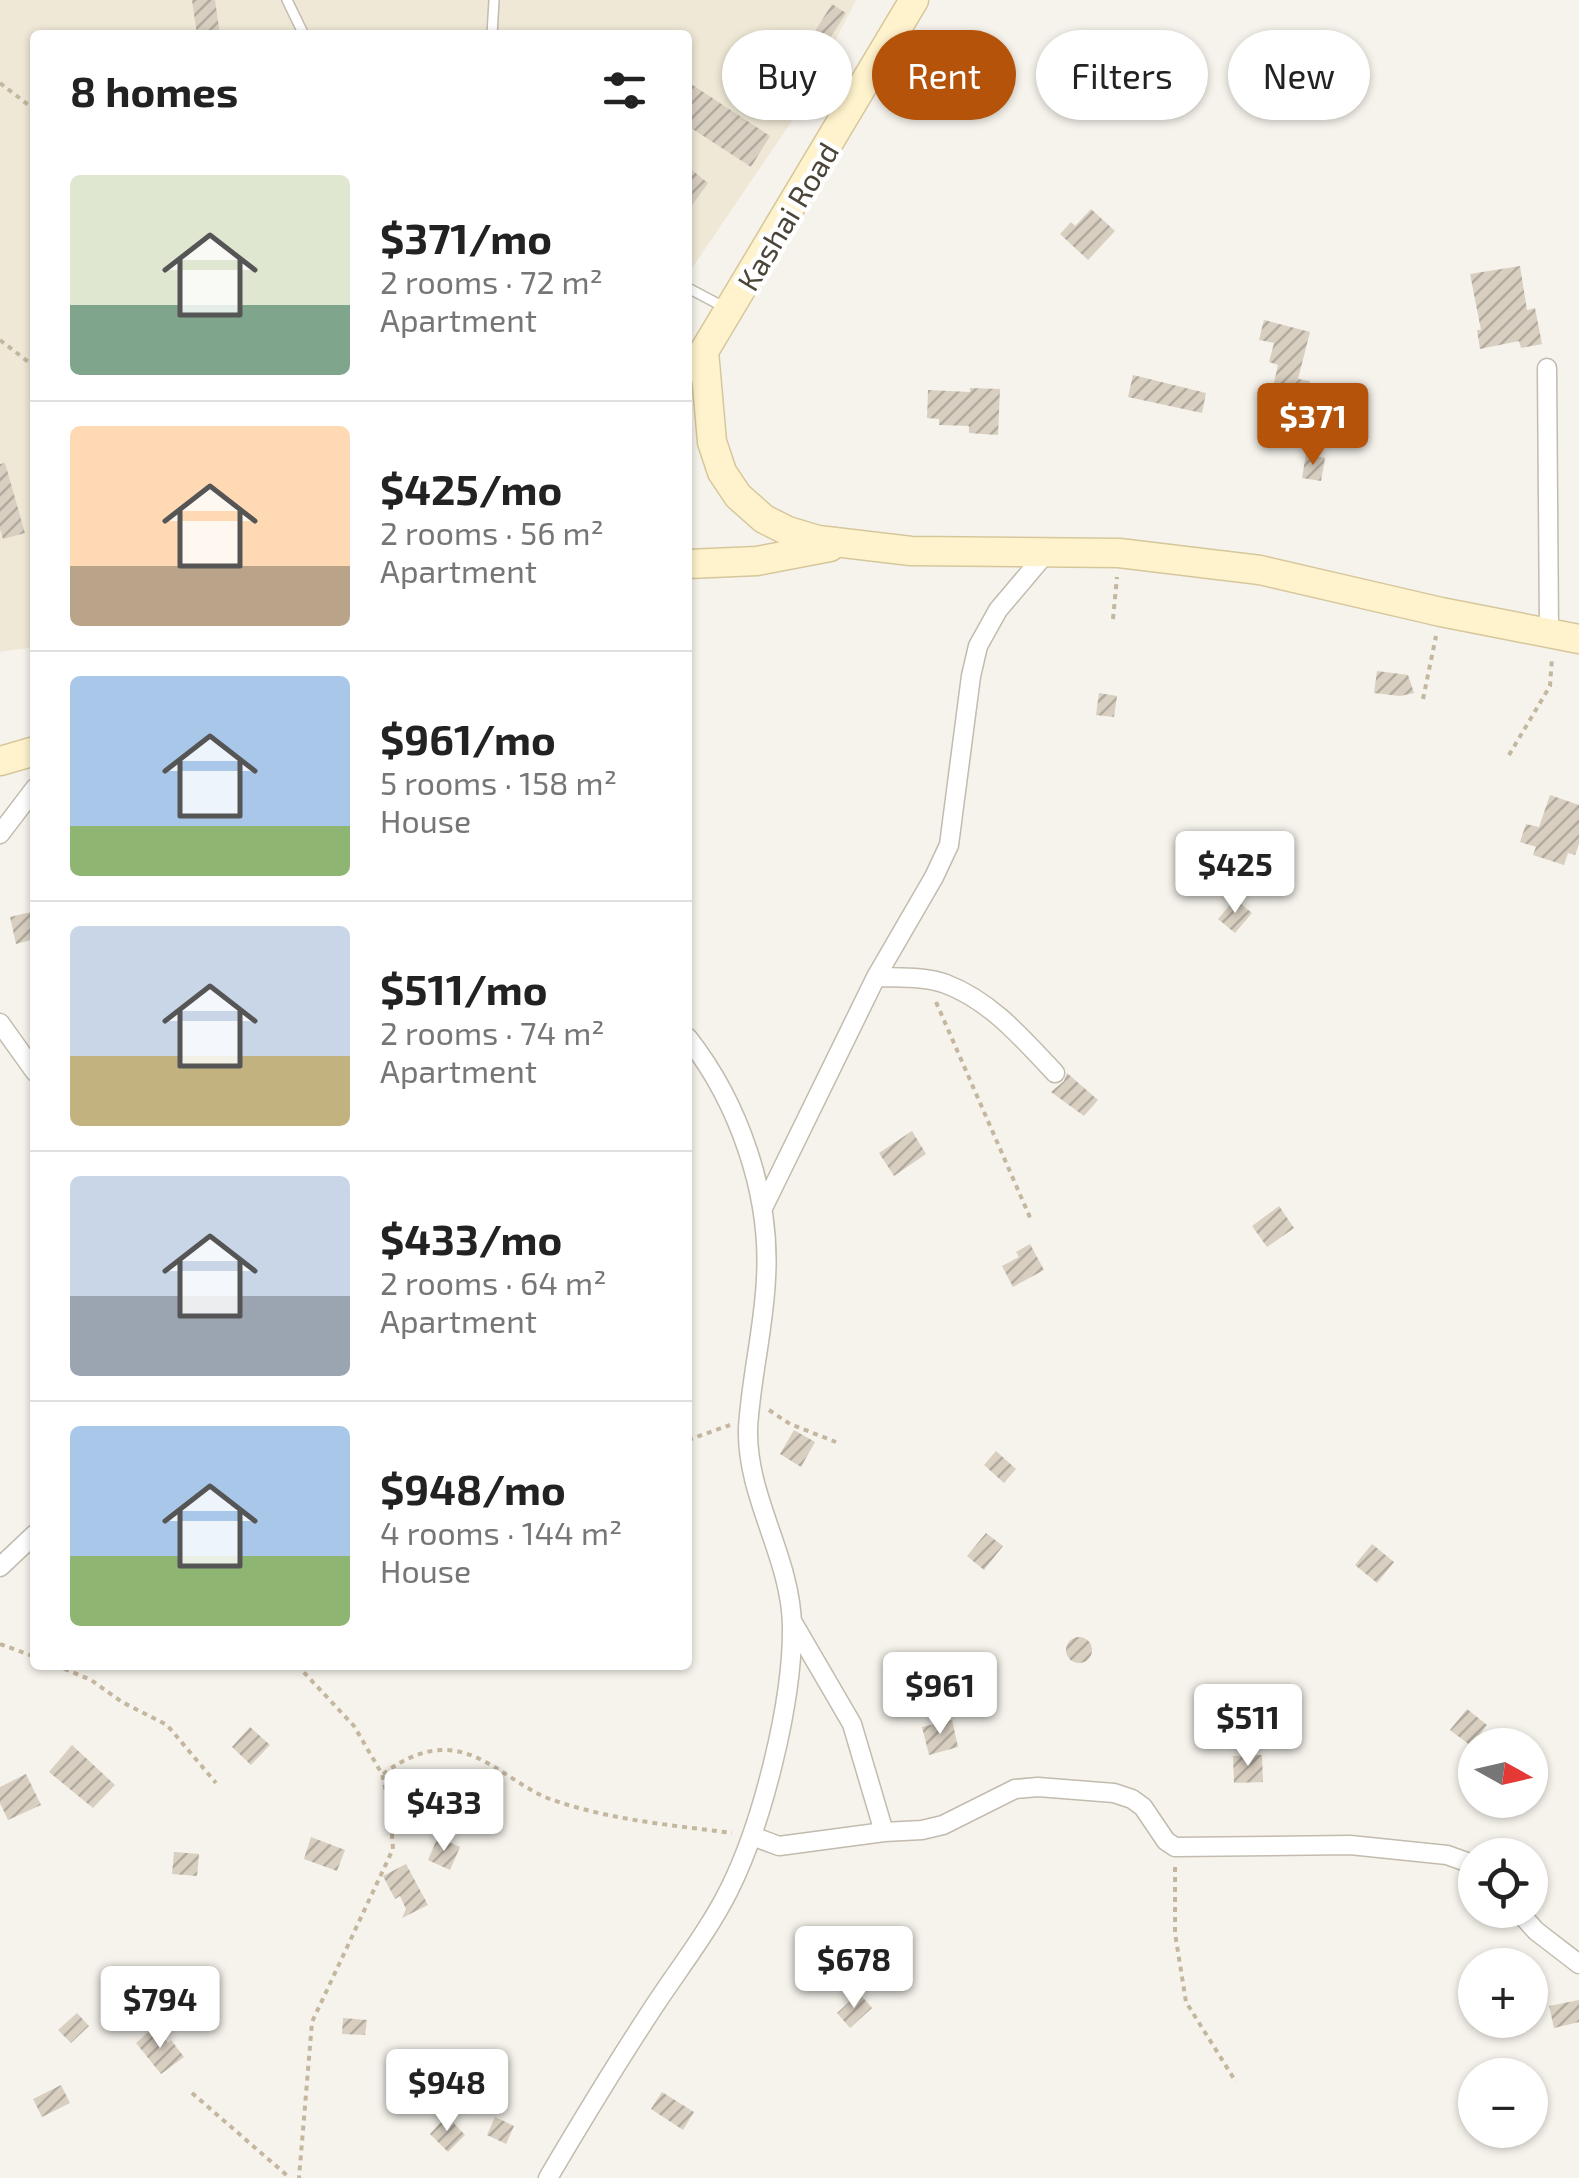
<!DOCTYPE html>
<html lang="en">
<head>
<meta charset="utf-8">
<style>
	:root { --surface:#fff; --page:#f2f2f2; --text:#222; --muted:#767676; --line:#e0e0e0; --accent:#b45309 }
	body { margin:0; font-family:"Exo 2",sans-serif; background:var(--page); color:var(--text); height:100vh; display:flex; flex-direction:column; font-size:38px; white-space:nowrap }
	* { box-sizing:border-box; margin:0 }
	p { font-size:32px; color:var(--muted) }
	.icon { flex:none; width:55px; height:55px; fill:none; stroke:currentColor; stroke-width:2; stroke-linecap:round; stroke-linejoin:round }
	.map { position:relative; flex:1; overflow:hidden }
	.drawer { position:absolute; left:30px; top:30px; width:662px; height:1640px; display:flex; flex-direction:column; background:var(--surface); border-radius:10px; box-shadow:0 2px 8px #0004 }
	.drawer>* { flex:none }
	.guide { position:absolute; left:722px; top:30px; width:705px; height:90px; display:flex; gap:20px }
	.needle { width:65px; rotate:98deg }
	.buttons { position:absolute; left:1458px; top:1728px; display:grid; gap:20px }
	.buttons a { display:grid; place-items:center; width:90px; height:90px; border-radius:50%; background:var(--surface); box-shadow:0 2px 8px #0004; font-size:50px }
	.price { position:absolute; translate:-50% -85px; padding:0 22px; border-radius:10px; background:#fff; color:#222; font-size:32px; line-height:65px; filter:drop-shadow(0 2px 5px #0008) }
	.price::after { content:''; position:absolute; left:50%; top:60px; width:30px; height:22px; margin-left:-15px; background:inherit; clip-path:polygon(0 0,100% 0,50% 100%) }
	.price.current { background:var(--accent); color:#fff }
	ul { padding:0; list-style:none }
	li { display:flex; align-items:center; gap:30px; height:250px; padding:0 40px }
	li+li { border-top:2px solid var(--line) }
	li span { display:grid; place-items:center; flex:none; width:280px; height:200px; border-radius:10px; color:#555 }
	li>.icon { margin-inline-start:auto }
	span .icon { width:120px; height:120px; fill:#fffc; stroke-width:1 }
	li b { font-size:42px }
	h2 { display:flex; justify-content:space-between; align-items:center; height:120px; padding:0 40px; font-size:42px }
	.chip { padding:0 35px; border-radius:45px; background:var(--surface); box-shadow:0 2px 8px #0004; font-size:35px; line-height:90px }
	.chip.current { background:var(--accent); color:#fff }
	.map>svg:first-child { display:block }
</style>
</head>
<body>
<div class="map">
<svg width="1579" height="2178" viewBox="0 0 1579 2178">
	<defs>
		<pattern id="building-hatch" width="6" height="6" patternUnits="userSpaceOnUse" patternTransform="scale(2.5)"><rect width="6" height="6" fill="#d8cfc1"/><path d="M-1 1l2-2M0 6l6-6M5 7l2-2" fill="none" stroke="#b1aa9e"/></pattern>
	</defs>
	<rect width="100%" height="100%" fill="#f6f3ec"/>
	<!-- education -->
	<path fill="#efe8d6" d="M0,0H856L800,109L688,274V35H35V647L0,652Z"/>
	<!-- building -->
	<path fill="url(#building-hatch)" d="M192,0H215L220,35H197Z
		M832,4L846,13L821,53L807,44Z
		M688,82L770,136L751,167L688,126Z
		M688,167L708,183L688,211Z
		M1091,209L1115,231L1088,260L1060,234L1071,222L1075,226Z
		M1520,266L1527,310L1535,308L1542,344L1521,348L1519,341L1480,349L1477,330H1481L1470,274Z
		M1264,320L1310,332L1298,379L1310,381L1297,438L1263,431L1278,365L1269,362L1274,343L1259,340Z
		M1133,375L1206,393L1202,413L1128,397Z
		M970,388L1000,389L998,435L969,433V426L939,425V419L927,418L928,390L970,392Z
		M1306,454L1325,458L1321,481L1302,478Z
		M5,463L25,533L3,539L0,529V464Z
		M1377,671L1408,675L1414,693L1400,696L1374,693Z
		M1099,693L1117,696L1114,717L1096,715Z
		M1550,795L1579,805V844L1575,855L1568,853L1564,865L1533,855L1536,847L1520,842L1526,824L1539,827Z
		M1235,899L1252,913L1235,933L1218,919Z
		M35,911V939L16,944L10,917Z
		M1067,1073L1098,1100L1084,1116L1051,1092L1064,1081Z
		M912,1131L926,1154L894,1176L879,1153Z
		M1279,1206L1294,1228L1267,1247L1252,1226Z
		M1030,1244L1044,1270L1013,1287L1002,1266L1019,1257L1016,1252Z
		M794,1430L815,1442L801,1467L780,1454Z
		M996,1451L1016,1469L1004,1483L984,1465Z
		M986,1533L1003,1546L984,1570L967,1556Z
		M1372,1544L1394,1562L1377,1583L1355,1565Z
		M1066 1650a13 13 0 1 1 26 0a13 13 0 1 1-26 0Z
		M1467,1709L1487,1725L1471,1746L1450,1730Z
		M952,1720L958,1747L929,1755L922,1727Z
		M250,1727L270,1745L251,1765L232,1747Z
		M72,1745L115,1785L93,1808L49,1772Z
		M1262,1755L1263,1782L1234,1783L1233,1756Z
		M26,1774L41,1805L8,1820L0,1803V1787Z
		M311,1837L345,1850L337,1871L304,1859Z
		M438,1837L460,1847L450,1870L428,1860Z
		M174,1852L199,1854L197,1876L172,1874Z
		M406,1864L428,1905L402,1918L406,1909L400,1896L395,1899L383,1876Z
		M859,1993L872,2008L850,2028L837,2013Z
		M1579,2000V2022L1554,2028L1549,2006Z
		M77,2013L89,2026L71,2043L58,2030Z
		M343,2018L367,2020L365,2035L342,2034Z
		M154,2027L168,2043L171,2040L184,2057L161,2074L136,2043Z
		M61,2085L70,2103L42,2117L33,2099Z
		M662,2092L694,2112L683,2130L651,2109Z
		M447,2116L465,2135L448,2152L430,2134Z
		M495,2117L514,2126L506,2144L487,2135Z"/>
	<g fill="none" stroke-linecap="round" stroke-linejoin="round">
		<!-- lane casing -->
		<g stroke="#c2bbae" stroke-width="12">
			<path id="lane" d="M287,0L304,35
				M492,35L494,0
				M688,288L724,307"/>
		</g>
		<!-- street casing -->
		<g stroke="#c2bbae" stroke-width="21">
			<path id="street" d="M1547,368L1549,632
				M0,834L35,788
				M876,977C899,978 925,976 946,984C991,1001 1023,1039 1055,1073
				M0,1023L35,1072
				M763,1208L876,977L934,877L949,845L971,676L978,646L998,610L1047,552
				M0,1567L35,1534
				M792,1621L852,1724L884,1832
				M752,1836L779,1846L884,1832L922,1830L943,1825L1015,1789L1038,1787L1114,1793L1132,1799L1143,1807L1166,1841L1175,1847L1350,1845L1447,1855L1475,1865
				M1517,1910L1536,1931L1579,1964
				M548,2178C581,2122 615,2066 651,2011C677,1971 708,1932 729,1890C763,1822 793,1701 792,1626C791,1557 746,1497 748,1428C751,1377 764,1328 766,1278C771,1195 739,1103 688,1038"/>
		</g>
		<!-- secondary casing -->
		<g stroke="#d6c79b" stroke-width="31">
			<path id="secondary" d="M704,351L712,442L722,472L738,496L764,519L788,531L818,540L911,551L1119,553L1260,570L1441,612L1579,639
				M694,368L914,0
				M688,564L757,561L830,547
				M0,761L35,751"/>
		</g>
		<!-- path -->
		<path stroke="#c4b79f" stroke-width="4" stroke-dasharray="5 5" stroke-linecap="butt" d="M0,83L35,110
			M0,340L35,367
			M1113,619L1117,577
			M1423,699L1436,636
			M1509,755L1550,686L1552,657
			M936,1002L1032,1222
			M769,1410L790,1424L836,1442
			M688,1440L730,1425
			M0,1644L35,1657
			M55,1665L91,1680L122,1702L167,1725L216,1783
			M297,1665L354,1726L382,1774L390,1808L393,1849L312,2022L299,2178
			M383,1774C402,1760 423,1749 447,1750C486,1752 515,1786 550,1799C609,1820 671,1825 732,1833
			M1175,1867V1933L1186,2002L1236,2082
			M192,2093L290,2178"/>
		<!-- lane -->
		<use href="#lane" stroke="#fff" stroke-width="9"/>
		<!-- street -->
		<use href="#street" stroke="#fff" stroke-width="18"/>
		<!-- secondary -->
		<use href="#secondary" stroke="#fff3cd" stroke-width="28"/>
	</g>
	<g text-anchor="middle" dominant-baseline="central" stroke-width="9" stroke-linejoin="round" paint-order="stroke">
		<!-- street labels -->
		<g font-size="30" fill="#4b4439" stroke="#fff">
			<text transform="translate(787 216) rotate(-59)">Kashai Road</text>
		</g>
	</g>
</svg>
<div class="buttons">
<a><svg class="needle" viewBox="-14 -14 28 28"><path d="M0-13l5 13h-10z" fill="#e53935"/><path d="M0 13l5-13h-10z" fill="#767676"/></svg></a>
<a><svg class="icon" aria-label="locate" viewBox="0 0 24 24"><circle cx="12" cy="12" r="6"/><path d="M12 2v4M12 18v4M2 12h4M18 12h4"/></svg></a>
<a>+</a>
<a>−</a>
</div>
<b class="price current" style="left:1313px;top:468px">$371</b>
<b class="price" style="left:1235px;top:916px">$425</b>
<b class="price" style="left:940px;top:1737px">$961</b>
<b class="price" style="left:1248px;top:1769px">$511</b>
<b class="price" style="left:444px;top:1854px">$433</b>
<b class="price" style="left:854px;top:2011px">$678</b>
<b class="price" style="left:160px;top:2051px">$794</b>
<b class="price" style="left:447px;top:2134px">$948</b>
<div class="guide">
<a class="chip">Buy</a>
<a class="chip current">Rent</a>
<a class="chip">Filters</a>
<a class="chip">New</a>
</div>
<section class="drawer">
<h2>8 homes<svg class="icon" aria-label="filters" viewBox="0 0 24 24"><path d="M4 7h16M4 17h16"/><circle cx="9" cy="7" r="2"/><circle cx="15" cy="17" r="2"/></svg></h2>
<ul>
<li><span style="background:linear-gradient(#dfe7d0 65%,#7fa58c 0)"><svg class="icon" aria-label="home" viewBox="0 0 24 24"><path d="M3 11l9-7 9 7M6 9v11h12V9"/></svg></span><div><b>$371/mo</b><p>2 rooms · 72 m²</p><p>Apartment</p></div></li>
<li><span style="background:linear-gradient(#ffd9b3 70%,#b9a48a 0)"><svg class="icon" aria-label="home" viewBox="0 0 24 24"><path d="M3 11l9-7 9 7M6 9v11h12V9"/></svg></span><div><b>$425/mo</b><p>2 rooms · 56 m²</p><p>Apartment</p></div></li>
<li><span style="background:linear-gradient(#a9c7e8 75%,#8fb573 0)"><svg class="icon" aria-label="home" viewBox="0 0 24 24"><path d="M3 11l9-7 9 7M6 9v11h12V9"/></svg></span><div><b>$961/mo</b><p>5 rooms · 158 m²</p><p>House</p></div></li>
<li><span style="background:linear-gradient(#c9d6e8 65%,#c2b280 0)"><svg class="icon" aria-label="home" viewBox="0 0 24 24"><path d="M3 11l9-7 9 7M6 9v11h12V9"/></svg></span><div><b>$511/mo</b><p>2 rooms · 74 m²</p><p>Apartment</p></div></li>
<li><span style="background:linear-gradient(#c9d6e8 60%,#9aa5b1 0)"><svg class="icon" aria-label="home" viewBox="0 0 24 24"><path d="M3 11l9-7 9 7M6 9v11h12V9"/></svg></span><div><b>$433/mo</b><p>2 rooms · 64 m²</p><p>Apartment</p></div></li>
<li><span style="background:linear-gradient(#a9c7e8 65%,#8fb573 0)"><svg class="icon" aria-label="home" viewBox="0 0 24 24"><path d="M3 11l9-7 9 7M6 9v11h12V9"/></svg></span><div><b>$948/mo</b><p>4 rooms · 144 m²</p><p>House</p></div></li>
</ul>
</section>
</div>
</body>
</html>
